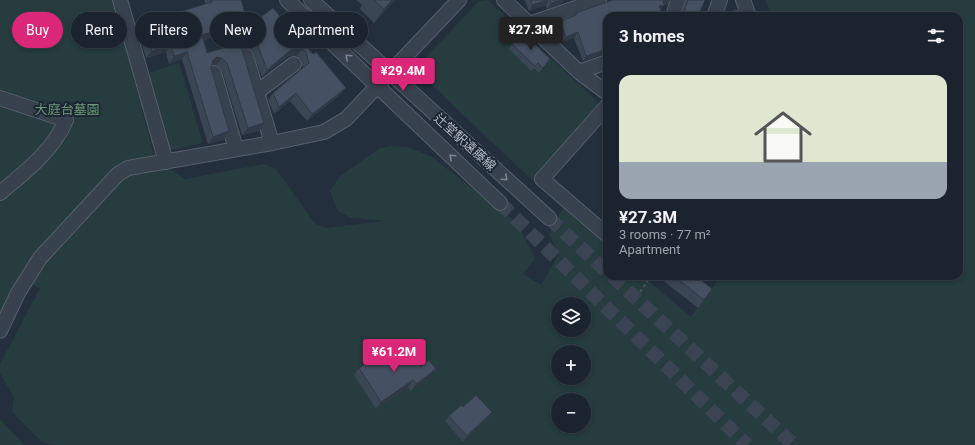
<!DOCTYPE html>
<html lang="en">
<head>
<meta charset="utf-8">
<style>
	:root { --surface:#1b232e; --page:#242b36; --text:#f1f3f6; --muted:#a0a4aa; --line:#39404a; --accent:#db2777 }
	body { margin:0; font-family:Roboto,"Noto Sans JP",sans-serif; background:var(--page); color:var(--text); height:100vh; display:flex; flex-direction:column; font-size:15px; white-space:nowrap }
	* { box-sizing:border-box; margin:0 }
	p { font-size:13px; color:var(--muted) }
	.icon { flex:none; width:22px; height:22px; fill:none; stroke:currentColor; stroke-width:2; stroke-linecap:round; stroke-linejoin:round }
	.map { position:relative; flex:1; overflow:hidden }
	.drawer { position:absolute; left:603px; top:12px; width:360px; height:268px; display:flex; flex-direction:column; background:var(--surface); border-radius:12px; box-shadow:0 2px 6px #0003,0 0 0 1px var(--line) }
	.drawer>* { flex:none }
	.banner { position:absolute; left:12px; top:12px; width:380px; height:36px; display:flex; gap:8px }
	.fabs { position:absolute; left:551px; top:297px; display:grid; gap:8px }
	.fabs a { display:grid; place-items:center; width:40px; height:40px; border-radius:50%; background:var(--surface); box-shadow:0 2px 6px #0003,0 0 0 1px var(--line); font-size:20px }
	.price { position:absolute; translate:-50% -34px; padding:0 9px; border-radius:4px; background:var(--accent); color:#fff; font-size:13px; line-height:26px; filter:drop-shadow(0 1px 2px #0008) }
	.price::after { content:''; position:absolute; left:50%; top:24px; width:12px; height:9px; margin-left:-6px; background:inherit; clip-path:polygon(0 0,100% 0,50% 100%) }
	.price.active { background:#222; color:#fff }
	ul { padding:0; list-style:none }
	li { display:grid; align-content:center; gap:8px; height:212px; padding:0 16px }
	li+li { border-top:1px solid var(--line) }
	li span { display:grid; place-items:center; height:124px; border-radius:12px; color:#555 }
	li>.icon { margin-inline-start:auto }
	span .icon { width:72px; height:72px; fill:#fffc; stroke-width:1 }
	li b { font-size:17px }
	h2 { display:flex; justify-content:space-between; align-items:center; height:48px; padding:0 16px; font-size:17px }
	.chip { padding:0 14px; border-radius:18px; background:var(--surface); box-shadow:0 2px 6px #0003,0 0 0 1px var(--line); font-size:14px; line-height:36px }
	.chip.active { background:var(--accent); color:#fff }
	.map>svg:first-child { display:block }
</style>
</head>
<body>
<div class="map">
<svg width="975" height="445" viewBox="0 0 975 445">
	<rect width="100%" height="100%" fill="#242f3e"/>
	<!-- green -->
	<path fill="#263c3f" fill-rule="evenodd" d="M0,0H113L155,159L185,179L264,164L276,169L315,224L327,228L384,221L351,218L338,211L330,191L340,176L380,148L390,146L408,147L432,157L517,223L535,258L523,274L541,285L559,254L549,234L564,205L580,223L607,245V276H643L691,317L721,276H959V16H771L766,0H975V445H55L42,442L12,412L14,398L0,373V364L40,288L33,285L0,325ZM558,304H584V330H558ZM558,352H584V378H558ZM558,400H584V426H558Z
		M488,0L602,106L533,181L415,69L479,1Z
		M179,63L203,143L174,150L169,149L148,73Z
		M0,419L24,445H0Z"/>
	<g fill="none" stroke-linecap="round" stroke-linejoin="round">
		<!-- minor-tunnel -->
		<path stroke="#3a4453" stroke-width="14" stroke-dasharray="14 7" stroke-linecap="butt" d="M500,203L747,445
			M549,218L607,272
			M612,276L794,445"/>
		<!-- minor casing -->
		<g stroke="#565f6c" stroke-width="16">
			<path id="minor" d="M120,0L166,162
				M287,0L500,203
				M311,0L549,218
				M504,0L579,72L607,93
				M743,0L749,16
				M673,16L678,0
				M714,16L720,0
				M529,24L599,0
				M246,56L272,143
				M579,72L607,62
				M214,73L236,149
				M257,92L294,64
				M0,98L66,120C53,151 25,172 0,193
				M607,106L542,179L607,235
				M0,331L18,293L40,258L118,174L128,168L272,143L324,132L346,119L459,0"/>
		</g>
		<!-- path -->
		<path stroke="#44595c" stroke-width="2" stroke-dasharray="3 3" stroke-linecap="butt" d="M640,292L651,276"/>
		<!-- minor -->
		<use href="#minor" stroke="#38414e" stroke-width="14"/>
	</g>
	<!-- wall -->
	<path fill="#3b4654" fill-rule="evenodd" d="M204,0H241L249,26L273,8L340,95L307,121L290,101L274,114L268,100L273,93L303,68L301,59L297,56H288L262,77L252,50L248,48L242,49L264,123L259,131L242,135L222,70L216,65H212L211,68L229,131L224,139L208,144L182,59L169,64L166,52L146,58L138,31L143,23L206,4ZM230,32L238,44L207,53L204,40Z
		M356,0H395L374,23L360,9L362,5Z
		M525,0H564L561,4L547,9L546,5L529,11Z
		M613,0H670L668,4L664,5L660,10L607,16V51L602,53L600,55L583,61L574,38L562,42L556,27L560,22L573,16L576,13Z
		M686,0H705L698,16H681Z
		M733,10L747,16H730Z
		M512,44L546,64L539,73L534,68L531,71L509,49Z
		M661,276H696L712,289L698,308L660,278Z
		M386,360L421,366L431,376L411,391L408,387L376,409L354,375L359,368Z
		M463,407L492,412L489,417L463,442L445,421L449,416Z"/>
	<!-- shaded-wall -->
	<path fill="#303945" d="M392,0H395L374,23L384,9Z
		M549,0L546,5L529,11L532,5Z
		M561,0H564L561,4L547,9L551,3Z
		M667,0H670L668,4L664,5L660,10L655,12L663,1Z
		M235,24L230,32L197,43L202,35Z
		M578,32L574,38L562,42L566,37Z
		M253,40L248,48L242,49L247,42Z
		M171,45L166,52L146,58L152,51Z
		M607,47V51L602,53L600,55L583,61L586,56Z
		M293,48L302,49L297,56H288L262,77L267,70Z
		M187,52L182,59L169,64L174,56Z
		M217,57L222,58L216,65H212L208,67L213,60Z
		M346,88L340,95L307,121L312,114Z
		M296,93L290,101L274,114L279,107Z
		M264,123L259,131L242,135L248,128Z
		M229,131L224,139L208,144L213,137Z
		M712,289L707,297L698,308L704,300Z
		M436,369L431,376L411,391L416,384Z
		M413,380L408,387L376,409L381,402Z
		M492,412L489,417L463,442L467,436Z"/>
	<!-- building -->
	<path fill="#455162" stroke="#303945" d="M212,0H241L249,26L273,8L313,54L316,52L346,88L312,114L296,93L279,107L273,93L309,63L306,52L302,49L293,48L267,70L257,43L253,40L247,42L235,24L202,35L207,53L240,43L264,123L248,128L227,63L222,58L217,57L213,60L211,68L229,131L213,137L187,52L174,56L171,45L152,51L143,23L212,2Z
		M374,0H392L384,9Z
		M531,0H548L532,5Z
		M550,0H561L551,3Z
		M613,0H667L663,1L664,5L659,6L663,16H607V47L604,48V50L586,56L578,32L566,37L560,22L576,15V13Z
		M688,0H705L698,16H683Z
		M733,10H743L747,16H733Z
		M523,33L550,59L543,68L538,63L535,66L512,44Z
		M674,276H696L712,289L704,300Z
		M403,345L421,366L429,360L436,369L416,384L413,380L381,402L359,368L381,354L386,360Z
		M476,395L492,412L467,436L449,416L461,405L463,407Z"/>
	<!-- one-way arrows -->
	<defs><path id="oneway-chevron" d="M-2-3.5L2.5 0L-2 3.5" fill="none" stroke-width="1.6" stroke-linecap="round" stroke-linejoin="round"/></defs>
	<g stroke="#7c8592">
		<use href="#oneway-chevron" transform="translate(348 57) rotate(-137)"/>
		<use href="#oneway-chevron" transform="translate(452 157) rotate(-137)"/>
		<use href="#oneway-chevron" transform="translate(505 178) rotate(42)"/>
	</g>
	<g text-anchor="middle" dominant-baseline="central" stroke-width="4" stroke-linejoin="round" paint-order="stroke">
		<!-- park labels -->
		<g font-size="13" fill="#6b9a76" stroke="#1d2633">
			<text x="67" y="109">大庭台墓園</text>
		</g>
		<!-- street labels -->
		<g font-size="13" fill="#b4bcc9" stroke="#1d2633">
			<text transform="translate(465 142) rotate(42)">辻堂駅遠藤線</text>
		</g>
	</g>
</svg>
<div class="fabs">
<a><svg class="icon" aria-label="layers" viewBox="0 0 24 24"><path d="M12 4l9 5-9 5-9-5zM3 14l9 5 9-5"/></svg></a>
<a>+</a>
<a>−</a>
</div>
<b class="price active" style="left:531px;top:51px">¥27.3M</b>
<b class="price" style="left:403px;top:92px">¥29.4M</b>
<b class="price" style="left:394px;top:373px">¥61.2M</b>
<div class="banner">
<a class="chip active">Buy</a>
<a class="chip">Rent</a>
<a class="chip">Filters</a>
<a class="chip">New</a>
<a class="chip">Apartment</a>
</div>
<section class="drawer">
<h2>3 homes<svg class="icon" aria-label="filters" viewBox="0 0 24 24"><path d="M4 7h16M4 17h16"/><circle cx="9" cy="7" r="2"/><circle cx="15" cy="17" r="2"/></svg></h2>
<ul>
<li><span style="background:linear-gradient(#dfe7d0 70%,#9aa5b1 0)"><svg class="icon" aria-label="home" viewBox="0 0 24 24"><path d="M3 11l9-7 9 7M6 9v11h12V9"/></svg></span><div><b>¥27.3M</b><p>3 rooms · 77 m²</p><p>Apartment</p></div></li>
</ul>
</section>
</div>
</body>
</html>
